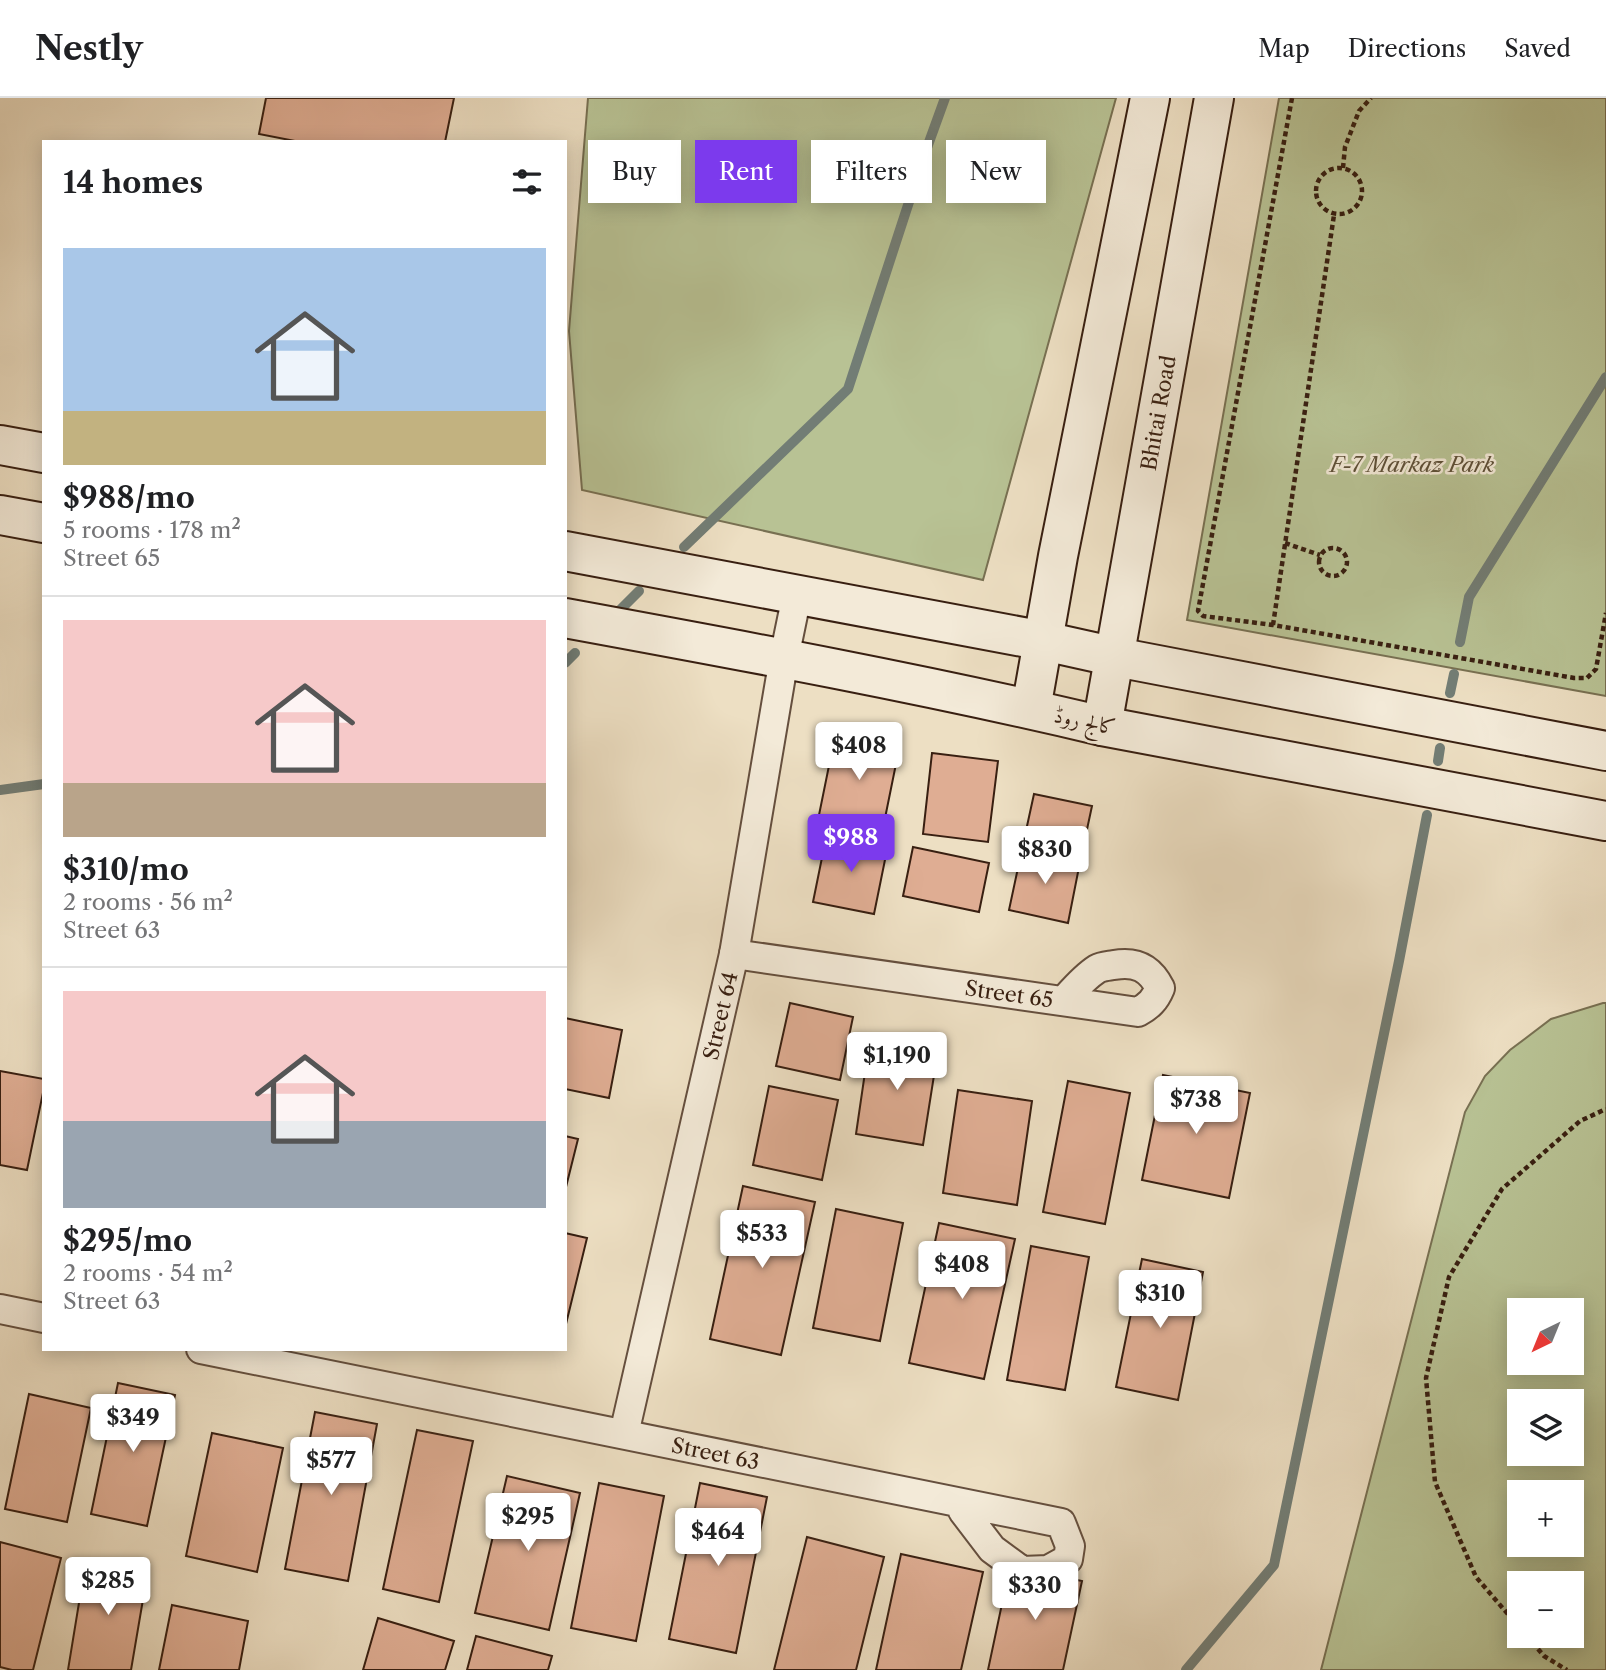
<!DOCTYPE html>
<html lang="en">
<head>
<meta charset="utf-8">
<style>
	:root { --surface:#fff; --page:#f6f6f6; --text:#202124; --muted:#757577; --line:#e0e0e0; --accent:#7c3aed }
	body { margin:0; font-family:"Libre Caslon Text",Amiri,serif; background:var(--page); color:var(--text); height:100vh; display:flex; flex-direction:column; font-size:26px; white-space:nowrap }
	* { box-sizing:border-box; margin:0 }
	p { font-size:23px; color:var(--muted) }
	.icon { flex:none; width:38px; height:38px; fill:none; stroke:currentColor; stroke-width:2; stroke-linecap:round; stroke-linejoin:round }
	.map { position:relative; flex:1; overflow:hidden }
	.details { position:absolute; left:42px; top:42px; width:525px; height:1211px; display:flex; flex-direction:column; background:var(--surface); border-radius:0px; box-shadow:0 4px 18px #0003 }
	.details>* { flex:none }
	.hud { position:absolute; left:588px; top:42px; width:665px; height:63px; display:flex; gap:14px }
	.needle { width:46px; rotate:223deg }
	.tools { position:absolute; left:1507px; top:1200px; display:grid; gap:14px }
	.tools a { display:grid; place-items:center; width:77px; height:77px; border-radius:0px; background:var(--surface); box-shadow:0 4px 18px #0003; font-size:35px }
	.price { position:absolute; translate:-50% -60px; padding:0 16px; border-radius:7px; background:#fff; color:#222; font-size:23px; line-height:46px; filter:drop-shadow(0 2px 4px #0008) }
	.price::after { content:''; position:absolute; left:50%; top:42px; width:21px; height:16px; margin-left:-10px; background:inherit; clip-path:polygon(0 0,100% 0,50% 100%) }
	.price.selected { background:var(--accent); color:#fff }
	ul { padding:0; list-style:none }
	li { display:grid; align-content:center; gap:14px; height:371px; padding:0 21px }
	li+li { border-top:2px solid var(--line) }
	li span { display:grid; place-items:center; height:217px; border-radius:0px; color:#555 }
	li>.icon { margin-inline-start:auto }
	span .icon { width:126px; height:126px; fill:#fffc; stroke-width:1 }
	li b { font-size:30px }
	h2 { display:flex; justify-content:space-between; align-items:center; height:84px; padding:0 21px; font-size:30px }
	.pill { padding:0 24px; border-radius:0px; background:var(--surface); box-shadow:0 4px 18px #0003; font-size:24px; line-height:63px }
	.pill.selected { background:var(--accent); color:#fff }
	header { display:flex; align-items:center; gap:42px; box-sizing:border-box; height:98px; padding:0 35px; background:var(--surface); border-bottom:2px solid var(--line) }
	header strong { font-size:33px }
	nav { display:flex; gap:38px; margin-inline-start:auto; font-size:24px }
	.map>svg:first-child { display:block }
</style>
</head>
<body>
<header>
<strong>Nestly</strong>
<nav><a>Map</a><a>Directions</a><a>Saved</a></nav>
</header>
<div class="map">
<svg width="1606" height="1572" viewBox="0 0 1606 1572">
	<rect width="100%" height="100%" fill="#eddfc3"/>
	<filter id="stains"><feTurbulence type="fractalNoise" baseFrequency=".00286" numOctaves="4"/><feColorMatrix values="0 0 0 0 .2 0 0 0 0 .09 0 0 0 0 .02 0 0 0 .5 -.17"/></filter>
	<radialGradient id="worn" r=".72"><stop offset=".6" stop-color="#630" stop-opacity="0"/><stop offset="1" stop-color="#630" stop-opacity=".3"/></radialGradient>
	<!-- green -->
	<path fill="#b8c294" stroke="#787052" stroke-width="2" fill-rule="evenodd" d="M588,0H1116L983,482L582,392L569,233Z
		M1279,0H1606V598L1187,522Z
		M1603,905H1606V1572H1321L1465,1014L1485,978L1510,952L1551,921ZM1519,1213H1572V1265H1519ZM1519,1304H1572V1356H1519ZM1519,1395H1572V1447H1519ZM1519,1486H1572V1538H1519Z"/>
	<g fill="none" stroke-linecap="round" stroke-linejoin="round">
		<!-- stream -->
		<path stroke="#727d75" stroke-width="10" d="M684,449L848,291L924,58L945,0
			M620,512L639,493
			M1460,544L1469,499L1606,279
			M565,565L575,555
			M1450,595L1454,576
			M1438,663L1440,650
			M0,692L44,686
			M1186,1572L1274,1467L1399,863L1427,717"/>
	</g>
	<!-- building -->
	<path fill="#dfad93" stroke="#381f11" stroke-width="2" d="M266,0H454L445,44H300L259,36Z
		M835,638L899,651L883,730L819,717Z
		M932,655L998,663L988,744L923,736Z
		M1034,696L1092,708L1080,764L1022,751Z
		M827,735L888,747L874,816L813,804Z
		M913,749L989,765L979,814L903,798Z
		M1022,751L1080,764L1068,825L1009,812Z
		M790,905L853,919L840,982L776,968Z
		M565,920L622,932L609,1000L565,991Z
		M870,940L938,952L923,1047L856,1036Z
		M0,973L44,981V990L27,1072L0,1067Z
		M1163,977L1250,995L1229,1100L1142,1082Z
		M1068,983L1130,995L1105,1126L1043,1114Z
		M769,988L838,1002L822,1082L753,1067Z
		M958,992L1032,1003L1017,1107L943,1095Z
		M565,1038L578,1041L565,1093Z
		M743,1088L815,1104L781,1257L710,1241Z
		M836,1111L903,1125L880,1243L813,1230Z
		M939,1125L1015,1141L984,1281L909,1265Z
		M565,1135L587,1140L566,1226H565Z
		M1031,1148L1089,1159L1065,1292L1007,1282Z
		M1142,1161L1203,1174L1178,1302L1116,1289Z
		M118,1285L175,1297L147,1428L91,1416Z
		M29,1296L91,1310L67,1424L5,1411Z
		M315,1314L377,1326L348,1483L285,1471Z
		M417,1332L473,1343L439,1504L383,1491Z
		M212,1335L283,1350L257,1474L186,1458Z
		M507,1378L580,1395L549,1532L475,1515Z
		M599,1385L664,1398L636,1543L571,1530Z
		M700,1385L767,1399L736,1555L669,1541Z
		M807,1439L884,1459L856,1572H774Z
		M0,1444L61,1460L33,1572H12L0,1569Z
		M901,1456L983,1474L961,1572H876Z
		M86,1462L148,1472L131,1572H68Z
		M1010,1468L1082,1483L1063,1572H988Z
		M172,1507L248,1523L239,1572H159Z
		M378,1520L454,1543L445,1572H363Z
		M476,1538L552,1558L548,1572H467Z"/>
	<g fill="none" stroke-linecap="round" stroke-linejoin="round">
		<!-- street casing -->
		<g stroke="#654f3e" stroke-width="32">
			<g id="street">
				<path id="s1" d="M734,856L1138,914C1149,908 1155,902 1160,890C1150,870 1136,863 1114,867C1108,868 1102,868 1097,871C1086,878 1077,888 1068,898"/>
				<path d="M0,1211L44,1220"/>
				<path id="s2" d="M201,1251L1061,1425L1070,1448L1068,1461L1048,1472L1022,1473L992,1451L963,1413"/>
				<path id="s3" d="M624,1336L734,856L784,560L797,497"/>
			</g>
		</g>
		<!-- secondary casing -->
		<g stroke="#381f11" stroke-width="42">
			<g id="secondary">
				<path d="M0,347L44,355"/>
				<path d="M0,417L44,425"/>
				<path d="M565,453L1044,543L1116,559L1606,653"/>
				<path d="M565,520C745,553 925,586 1102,628L1606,723"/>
				<path d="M1031,611L1058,458L1150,0"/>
				<path id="s4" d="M1102,628L1214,0"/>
			</g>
		</g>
		<!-- path -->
		<path stroke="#381f11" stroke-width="4.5" stroke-dasharray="5 3.5" stroke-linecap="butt" d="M1292,0L1198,513L1203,518L1273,527L1574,580H1587L1596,571L1606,515
			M1316 93a23 23 0 1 1 46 0a23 23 0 1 1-46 0Z
			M1343,70L1345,49L1359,13L1371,0
			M1285,445L1320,457
			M1319 464a14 14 0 1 1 28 0a14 14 0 1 1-28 0Z
			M1273,527L1334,117
			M1519,1529L1476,1479L1435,1384L1426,1280L1449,1179L1502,1091L1580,1023L1606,1011
			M1527,1538L1544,1558L1567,1572"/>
		<!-- street -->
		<use href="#street" stroke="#f3ead8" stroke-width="28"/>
		<!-- secondary -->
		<use href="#secondary" stroke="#f3ead8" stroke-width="38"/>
	</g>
	<g text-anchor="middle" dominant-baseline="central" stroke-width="5" stroke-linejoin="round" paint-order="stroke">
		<!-- street labels -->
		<g font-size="21" fill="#381f11" stroke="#f3ead8">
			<text stroke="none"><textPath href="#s4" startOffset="318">Bhitai Road</textPath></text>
			<text transform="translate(1085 623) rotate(12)">کالج روڈ</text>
			<text stroke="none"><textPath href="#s1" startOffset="278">Street 65</textPath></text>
			<text stroke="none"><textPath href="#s3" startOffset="429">Street 64</textPath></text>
			<text stroke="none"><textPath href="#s2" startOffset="525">Street 63</textPath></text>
		</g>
		<!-- park labels -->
		<g font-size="21" font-style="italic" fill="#5e5038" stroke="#f3ead8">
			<text x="1412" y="366">F-7 Markaz Park</text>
		</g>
	</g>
	<rect width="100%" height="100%" filter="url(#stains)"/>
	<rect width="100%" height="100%" fill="url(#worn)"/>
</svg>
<div class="tools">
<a><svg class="needle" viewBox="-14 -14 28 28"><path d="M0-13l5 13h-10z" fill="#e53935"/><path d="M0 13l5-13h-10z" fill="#757577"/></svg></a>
<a><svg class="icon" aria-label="layers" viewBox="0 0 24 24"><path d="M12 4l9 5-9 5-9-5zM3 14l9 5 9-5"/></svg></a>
<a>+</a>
<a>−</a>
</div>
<b class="price" style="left:859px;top:684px">$408</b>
<b class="price selected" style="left:851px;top:776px">$988</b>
<b class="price" style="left:1045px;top:788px">$830</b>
<b class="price" style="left:897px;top:994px">$1,190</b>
<b class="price" style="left:1196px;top:1038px">$738</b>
<b class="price" style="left:762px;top:1172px">$533</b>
<b class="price" style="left:962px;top:1203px">$408</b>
<b class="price" style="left:1160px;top:1232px">$310</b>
<b class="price" style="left:133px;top:1356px">$349</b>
<b class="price" style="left:331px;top:1399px">$577</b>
<b class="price" style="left:528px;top:1455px">$295</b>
<b class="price" style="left:718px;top:1470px">$464</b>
<b class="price" style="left:108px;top:1519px">$285</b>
<b class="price" style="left:1035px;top:1524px">$330</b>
<div class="hud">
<a class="pill">Buy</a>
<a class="pill selected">Rent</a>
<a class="pill">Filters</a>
<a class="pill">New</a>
</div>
<section class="details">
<h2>14 homes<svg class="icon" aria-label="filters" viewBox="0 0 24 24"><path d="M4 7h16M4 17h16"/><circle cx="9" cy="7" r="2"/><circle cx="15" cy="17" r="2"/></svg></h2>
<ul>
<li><span style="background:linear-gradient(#a9c7e8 75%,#c2b280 0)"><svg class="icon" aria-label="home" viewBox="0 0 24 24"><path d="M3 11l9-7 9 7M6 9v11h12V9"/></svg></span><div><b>$988/mo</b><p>5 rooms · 178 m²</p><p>Street 65</p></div></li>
<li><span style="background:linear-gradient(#f6c9c9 75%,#b9a48a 0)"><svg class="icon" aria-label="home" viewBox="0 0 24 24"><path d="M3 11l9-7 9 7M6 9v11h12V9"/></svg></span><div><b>$310/mo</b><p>2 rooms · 56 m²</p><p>Street 63</p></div></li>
<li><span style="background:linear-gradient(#f6c9c9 60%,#9aa5b1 0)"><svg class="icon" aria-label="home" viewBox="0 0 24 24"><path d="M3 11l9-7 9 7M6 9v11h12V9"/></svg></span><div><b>$295/mo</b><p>2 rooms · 54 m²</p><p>Street 63</p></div></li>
</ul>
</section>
</div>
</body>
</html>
